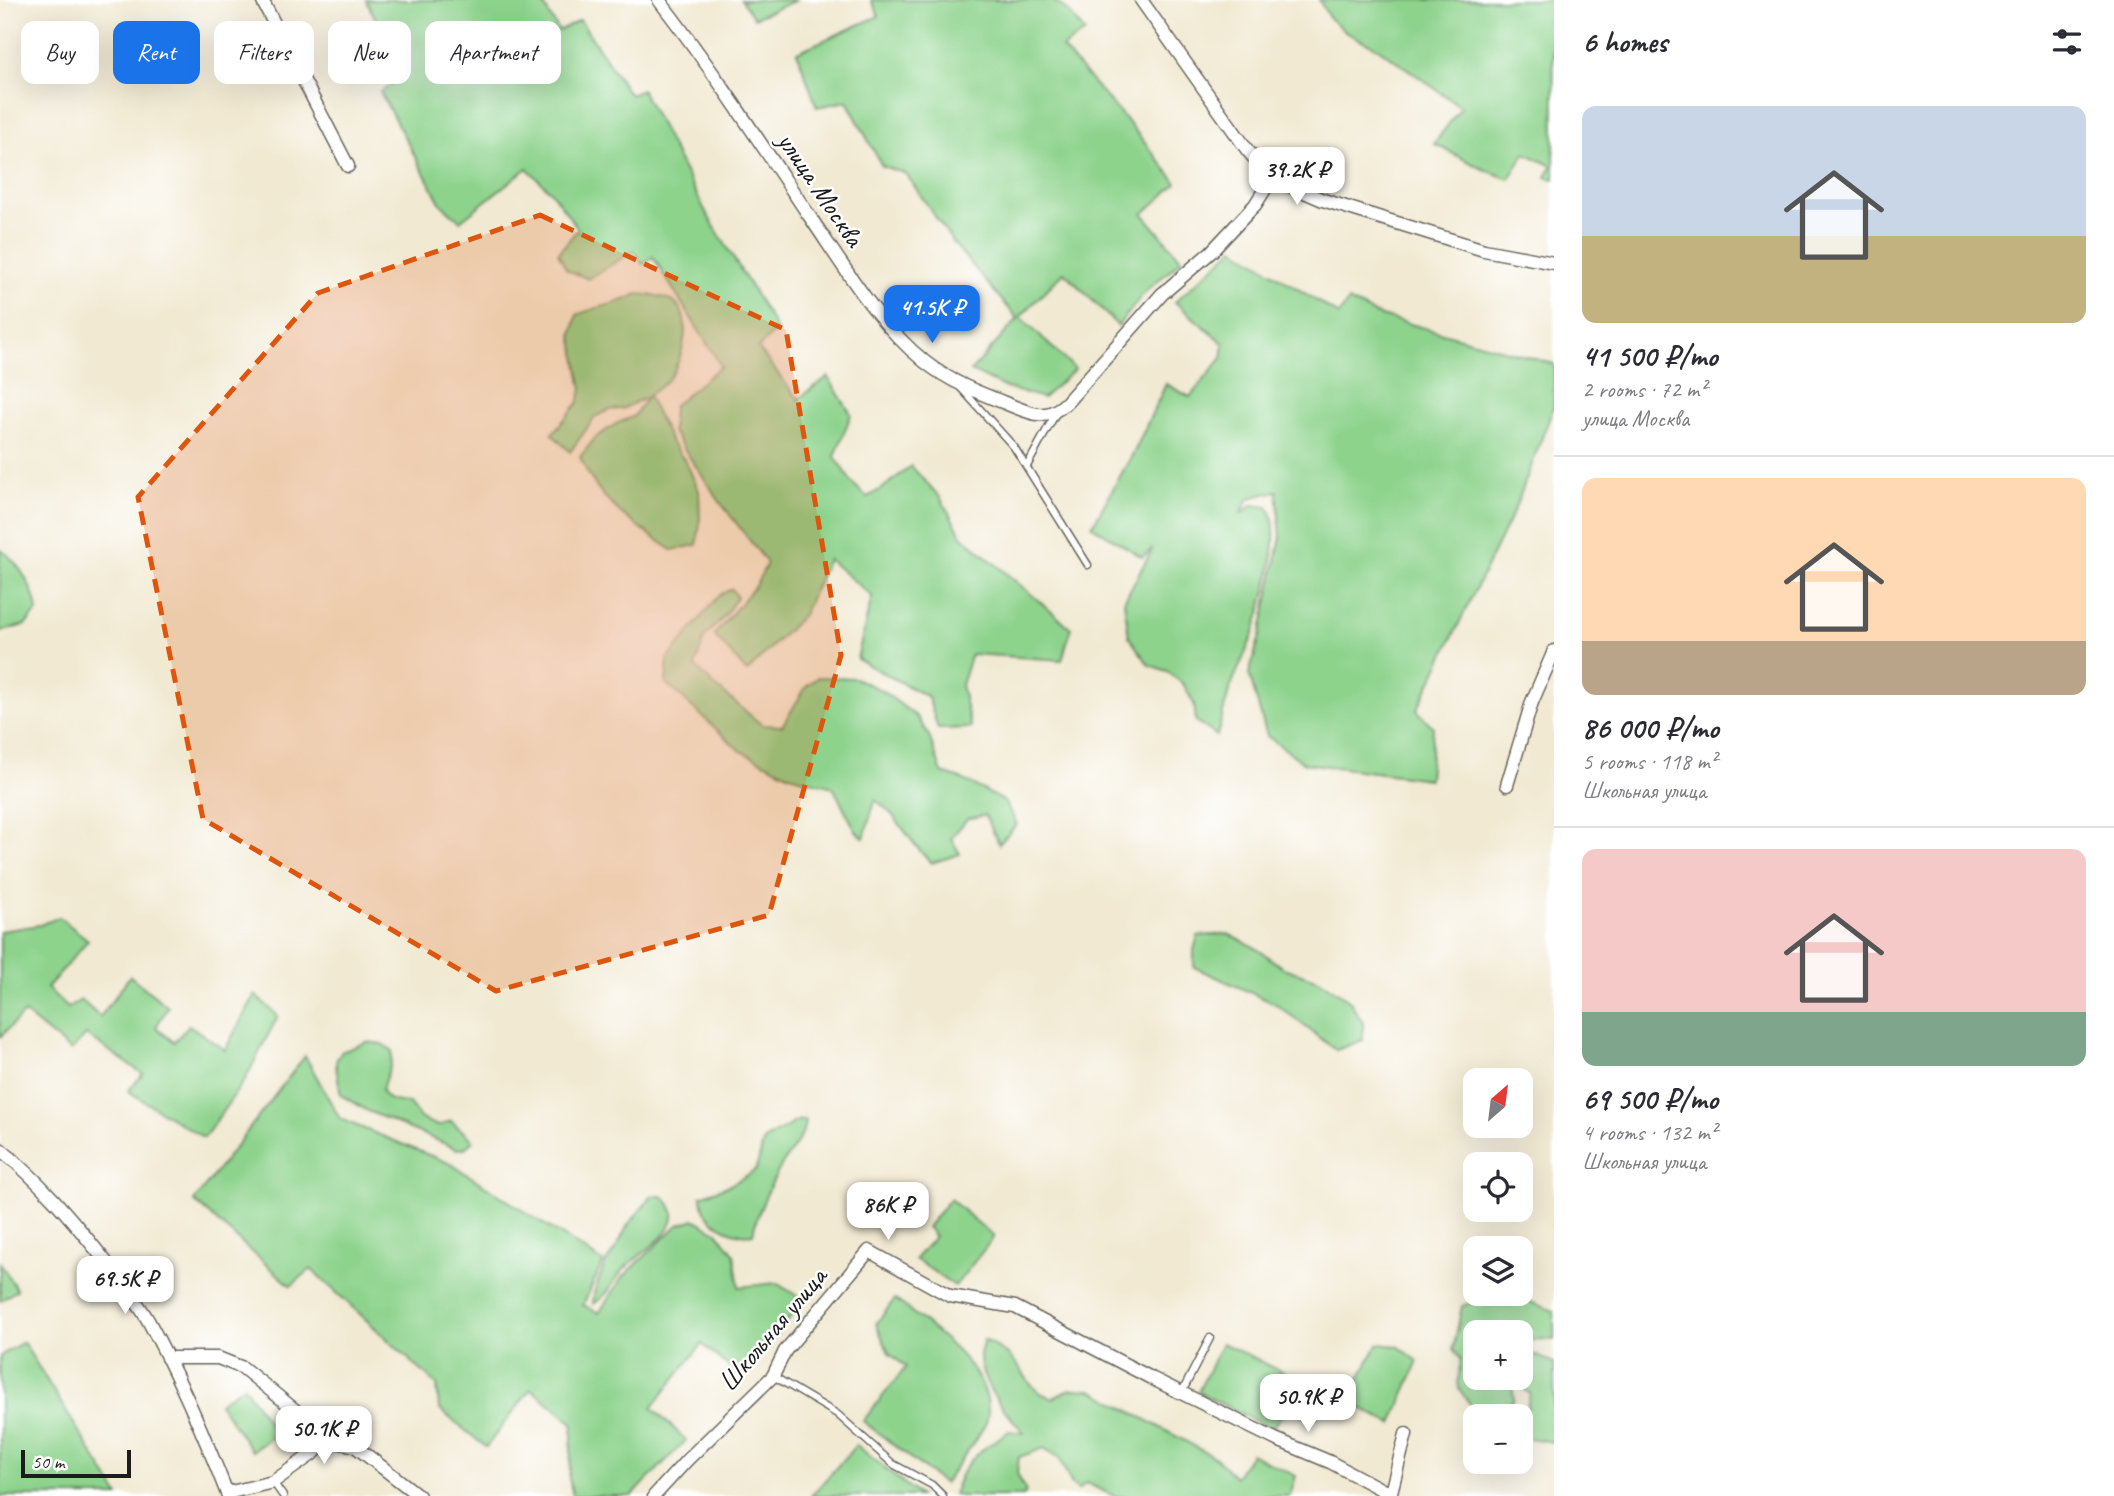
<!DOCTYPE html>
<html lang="en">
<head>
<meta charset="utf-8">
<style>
	:root { --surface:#fff; --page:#f2f2f3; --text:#2b2b33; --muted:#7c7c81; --line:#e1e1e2; --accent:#1a73e8 }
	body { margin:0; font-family:Caveat,sans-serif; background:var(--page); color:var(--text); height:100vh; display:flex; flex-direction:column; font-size:26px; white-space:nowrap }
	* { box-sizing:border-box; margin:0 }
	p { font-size:23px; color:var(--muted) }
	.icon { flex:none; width:38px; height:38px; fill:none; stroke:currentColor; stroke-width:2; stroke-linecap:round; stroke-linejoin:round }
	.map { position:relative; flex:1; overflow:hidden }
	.panel { display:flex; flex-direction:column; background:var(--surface); width:560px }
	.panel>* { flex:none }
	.guide { position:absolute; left:21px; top:21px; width:665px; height:63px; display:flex; gap:14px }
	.needle { width:46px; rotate:28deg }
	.tools { position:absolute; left:1463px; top:1068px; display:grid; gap:14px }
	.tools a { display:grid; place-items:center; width:70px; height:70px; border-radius:14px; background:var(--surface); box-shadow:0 7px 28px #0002; font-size:35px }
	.scale { position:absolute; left:21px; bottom:18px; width:110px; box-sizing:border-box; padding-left:7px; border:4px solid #1c1c1c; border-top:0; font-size:19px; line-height:24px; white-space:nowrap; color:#1c1c1c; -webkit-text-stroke:5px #fff; paint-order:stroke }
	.price { position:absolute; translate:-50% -60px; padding:0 16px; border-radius:14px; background:#fff; color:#222; font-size:23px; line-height:46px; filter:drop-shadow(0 2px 4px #0008) }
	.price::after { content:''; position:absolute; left:50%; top:42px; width:21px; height:16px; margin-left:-10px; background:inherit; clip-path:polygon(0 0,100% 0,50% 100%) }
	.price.current { background:var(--accent); color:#fff }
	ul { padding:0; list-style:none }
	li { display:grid; align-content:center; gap:14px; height:371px; padding:0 28px }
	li+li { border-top:2px solid var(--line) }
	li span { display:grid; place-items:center; height:217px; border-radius:14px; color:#555 }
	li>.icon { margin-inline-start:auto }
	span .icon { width:126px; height:126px; fill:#fffc; stroke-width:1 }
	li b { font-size:30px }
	h2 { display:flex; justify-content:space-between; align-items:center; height:84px; padding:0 28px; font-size:30px }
	.pill { padding:0 24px; border-radius:14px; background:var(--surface); box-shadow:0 7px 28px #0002; font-size:24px; line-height:63px }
	.pill.current { background:var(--accent); color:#fff }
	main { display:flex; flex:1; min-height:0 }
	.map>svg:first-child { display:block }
</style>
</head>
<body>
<main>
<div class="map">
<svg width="1554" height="1496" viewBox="0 0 1554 1496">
	<rect width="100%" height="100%" fill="#fff"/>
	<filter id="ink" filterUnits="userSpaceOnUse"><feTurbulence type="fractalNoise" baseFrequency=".0143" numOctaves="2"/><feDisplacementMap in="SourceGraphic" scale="14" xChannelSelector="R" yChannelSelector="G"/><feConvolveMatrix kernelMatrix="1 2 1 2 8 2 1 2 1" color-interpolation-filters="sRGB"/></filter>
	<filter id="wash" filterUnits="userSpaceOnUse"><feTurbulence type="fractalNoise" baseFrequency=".00686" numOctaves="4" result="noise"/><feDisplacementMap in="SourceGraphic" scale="28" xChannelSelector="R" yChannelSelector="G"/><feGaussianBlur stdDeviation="1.57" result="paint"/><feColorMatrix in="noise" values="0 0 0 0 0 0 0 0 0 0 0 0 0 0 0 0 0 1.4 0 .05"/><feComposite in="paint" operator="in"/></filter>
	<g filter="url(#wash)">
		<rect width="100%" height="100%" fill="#f1e9d2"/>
		<!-- green -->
		<path fill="#8dd38c" stroke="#547854" stroke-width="2" d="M366,0H537L542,2L559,31L580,20L630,95L642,90L708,216L777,330L758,348L798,399L828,377L851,414L835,457L852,483L867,497L883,488L911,466L940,497L962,536L1071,628L1062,660L971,654L961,685L971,728L938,729L928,697L857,659L872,596L828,559L803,615L747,672L714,635L756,585L767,563L720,502L672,431L673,406L721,366L653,257L643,264L634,251L588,279L567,270L558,253L578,229L551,192L527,168L460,221L441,204L380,92L405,77Z
			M741,0H797L754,18Z
			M871,0H1052L1067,10L1085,32L1062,48L1128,122L1177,183L1143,214L1182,260L1145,292L1118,326L1064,272L1020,317L1075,369L1043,398L1006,388L971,371L1018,319L954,244L906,174L882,166L847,101L817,107L797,52L879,16Z
			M1319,0H1553L1554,179L1546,177L1552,166L1525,153L1509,179L1483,169L1434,144L1461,107L1378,48L1349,34L1330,19Z
			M1234,248L1339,315L1348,301L1378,315L1554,364V406L1516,506L1417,710L1433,727L1429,779L1304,763L1267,736L1249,674L1260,636L1281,537L1277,491L1249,498L1240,515L1252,505L1268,507C1284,529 1265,597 1257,623C1250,646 1238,667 1230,689C1225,704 1221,720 1217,736L1196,721L1194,704L1184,685L1167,671L1149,665L1129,637L1124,601L1153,548L1142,557L1092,526L1135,450L1166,384L1190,397L1222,358L1224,344L1175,302Z
			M638,294C647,295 661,295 670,300C696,313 683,360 669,378C664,385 655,390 648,396L671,442L686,462L699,491L700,523L697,545L672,550C632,523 599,503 580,457L595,438L616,424L634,416L647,397L622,409L609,410L595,417L570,452L552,434L578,403L582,390L572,334L577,315C597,306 618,305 638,294Z
			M0,549C19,562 35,589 37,612L25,625L2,631L0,629Z
			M732,589L737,597L724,617L705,636L695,666L713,684L762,725L782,726L806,687L818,677L855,678L881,690L917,717L929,736L942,773L964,780L1004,801L1017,824L999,844L985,815L967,819L951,838L960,854L932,863C908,843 901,817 875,800L864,838L856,831L833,787L790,775L739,750L666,683L668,659L719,595Z
			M59,917L88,940L47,988L68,1008L81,1000L100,1017L130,976L168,1007L156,1027L174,1042L189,1025L225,1050L255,995L278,1016L246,1078L204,1138L128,1091L143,1074L86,1035L71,1051L24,1013L0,1037V931L40,925Z
			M1228,934L1256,948L1283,968L1319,980L1349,1000L1363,1023V1040L1336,1050L1276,1004L1194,967V950L1198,936Z
			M367,1042L382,1044L392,1050C393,1068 385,1074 382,1091C390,1104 396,1101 409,1103L421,1119L438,1126L451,1121L473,1140L465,1148L457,1149L368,1111L341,1095L336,1067V1061L341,1052Z
			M305,1056L340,1119L451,1164L603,1262L583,1305L599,1313L622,1278L678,1225L694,1219L717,1232L734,1253L739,1287L776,1283L804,1300L742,1378L702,1344L652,1408L686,1440L632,1496H573L569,1479L573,1423L531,1389L486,1447L439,1409L437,1385L311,1269L291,1286L194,1201Z
			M805,1120C804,1138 793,1147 783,1163C772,1181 756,1214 753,1234C738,1237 714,1226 706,1213C703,1209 703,1201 701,1196L730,1185L756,1170L764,1140L797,1121Z
			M652,1196H662C696,1224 644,1249 625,1268C613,1280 608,1297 593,1304L594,1293L605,1264L616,1248L628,1225Z
			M950,1199L994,1237L955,1286L915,1259L935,1236L927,1227Z
			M0,1263L17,1290L0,1301Z
			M895,1299C927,1325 998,1372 987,1420C984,1431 952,1471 944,1484L863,1421L906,1367L889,1353L876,1324Z
			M1479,1300H1525L1554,1311V1340L1535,1339L1521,1345V1332H1475V1377H1504V1380L1512,1384L1514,1377H1521V1361L1525,1351L1554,1363V1442L1521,1437L1530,1393L1512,1384L1514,1399C1497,1420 1480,1420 1465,1397C1463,1394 1460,1391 1459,1388C1457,1380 1460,1367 1461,1359L1453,1350L1462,1306Z
			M984,1340C994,1345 1005,1351 1013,1360C1028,1376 1029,1392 1053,1398L1071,1389L1092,1390L1216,1458L1235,1477L1251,1454L1296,1476L1290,1496H1114L1086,1483L1078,1490L1071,1483L1060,1459L1044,1448L1019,1457L1017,1473L1026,1492L1023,1496H959L954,1494C963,1458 981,1451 1009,1431L1024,1433C1007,1412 980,1386 980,1356C980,1351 983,1345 984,1340Z
			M23,1342L119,1496H0V1356Z
			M1222,1343L1297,1379L1287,1409L1271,1429L1198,1392Z
			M1378,1344L1398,1346L1418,1361L1392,1424L1347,1401Z
			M244,1386L276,1434L252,1451L219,1403Z
			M856,1445L920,1496H811Z"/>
	</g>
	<g filter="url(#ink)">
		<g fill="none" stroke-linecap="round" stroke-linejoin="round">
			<!-- lane casing -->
			<g stroke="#67645c" stroke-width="9">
				<path id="lane" d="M961,388L1014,447L1088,565
					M1027,466L1056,413
					M773,1376L837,1414L893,1464L932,1485L943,1496
					M1182,1392L1210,1338
					M273,1482L283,1496"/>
			</g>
			<!-- street casing -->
			<g stroke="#67645c" stroke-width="15">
				<path id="street" d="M262,0L348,166
					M659,0C713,70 761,144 810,217C845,268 877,323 925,362C949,381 977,392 1005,403C1030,413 1046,423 1067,402L1162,294L1211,252L1255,205L1272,178
					M1141,0L1248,151L1272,178L1323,200L1484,250L1554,263
					M1507,785L1532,702L1554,651
					M0,1149C39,1180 71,1218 102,1257C118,1277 136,1299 149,1322C179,1377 205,1437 228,1496
					M167,1358H218L243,1368L316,1427L324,1439
					M227,1493L273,1482L315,1452L324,1439L355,1446L419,1496
					M654,1496L687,1460L773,1376L785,1351L869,1251L950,1296L1015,1307L1153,1379L1275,1439L1330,1462L1390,1494
					M1390,1496L1406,1434"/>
			</g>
			<!-- lane -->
			<use href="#lane" stroke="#fff" stroke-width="6"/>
			<!-- street -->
			<use href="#street" stroke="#fff" stroke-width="12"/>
		</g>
	</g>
	<!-- marked area -->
	<path fill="#de560d" fill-opacity="0.2" stroke="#de560d" stroke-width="5" stroke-dasharray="14 9" stroke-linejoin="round" d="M540,215L786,330L841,655L769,915L496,991L203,819L138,497L318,293Z"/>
	<g text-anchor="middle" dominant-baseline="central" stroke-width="5" stroke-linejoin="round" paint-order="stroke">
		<!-- street labels -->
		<g font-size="28" fill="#1c1c1c" stroke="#fff">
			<text transform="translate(821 189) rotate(56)">улица Москва</text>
			<text transform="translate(772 1329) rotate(-50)">Школьная улица</text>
		</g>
	</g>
</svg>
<div class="tools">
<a><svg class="needle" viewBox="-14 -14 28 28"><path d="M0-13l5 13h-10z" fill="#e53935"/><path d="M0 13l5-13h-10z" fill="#7c7c81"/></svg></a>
<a><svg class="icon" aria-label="locate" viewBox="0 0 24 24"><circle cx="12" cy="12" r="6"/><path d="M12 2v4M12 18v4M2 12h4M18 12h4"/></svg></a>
<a><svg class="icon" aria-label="layers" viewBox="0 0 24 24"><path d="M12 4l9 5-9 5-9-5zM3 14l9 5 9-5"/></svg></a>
<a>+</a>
<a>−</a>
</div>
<div class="scale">50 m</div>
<b class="price" style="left:1297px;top:207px">39.2K ₽</b>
<b class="price current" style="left:932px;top:345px">41.5K ₽</b>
<b class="price" style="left:888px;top:1242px">86K ₽</b>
<b class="price" style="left:125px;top:1316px">69.5K ₽</b>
<b class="price" style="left:1308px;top:1434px">50.9K ₽</b>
<b class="price" style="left:324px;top:1466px">50.1K ₽</b>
<div class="guide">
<a class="pill">Buy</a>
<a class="pill current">Rent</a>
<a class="pill">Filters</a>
<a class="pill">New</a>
<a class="pill">Apartment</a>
</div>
</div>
<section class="panel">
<h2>6 homes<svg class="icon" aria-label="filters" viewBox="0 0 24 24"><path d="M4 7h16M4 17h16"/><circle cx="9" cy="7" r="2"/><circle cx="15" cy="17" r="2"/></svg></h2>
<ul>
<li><span style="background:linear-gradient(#c9d6e8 60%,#c2b280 0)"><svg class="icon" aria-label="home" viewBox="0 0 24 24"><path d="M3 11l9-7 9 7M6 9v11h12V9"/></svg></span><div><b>41 500 ₽/mo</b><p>2 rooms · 72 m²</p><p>улица Москва</p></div></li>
<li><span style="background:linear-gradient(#ffd9b3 75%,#b9a48a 0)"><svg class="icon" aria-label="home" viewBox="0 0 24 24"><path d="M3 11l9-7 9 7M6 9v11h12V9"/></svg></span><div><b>86 000 ₽/mo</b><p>5 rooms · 118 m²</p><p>Школьная улица</p></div></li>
<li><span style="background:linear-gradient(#f6c9c9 75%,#7fa58c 0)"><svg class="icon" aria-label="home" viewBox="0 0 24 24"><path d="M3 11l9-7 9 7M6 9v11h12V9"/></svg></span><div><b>69 500 ₽/mo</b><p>4 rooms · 132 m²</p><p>Школьная улица</p></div></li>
</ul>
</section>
</main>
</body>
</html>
